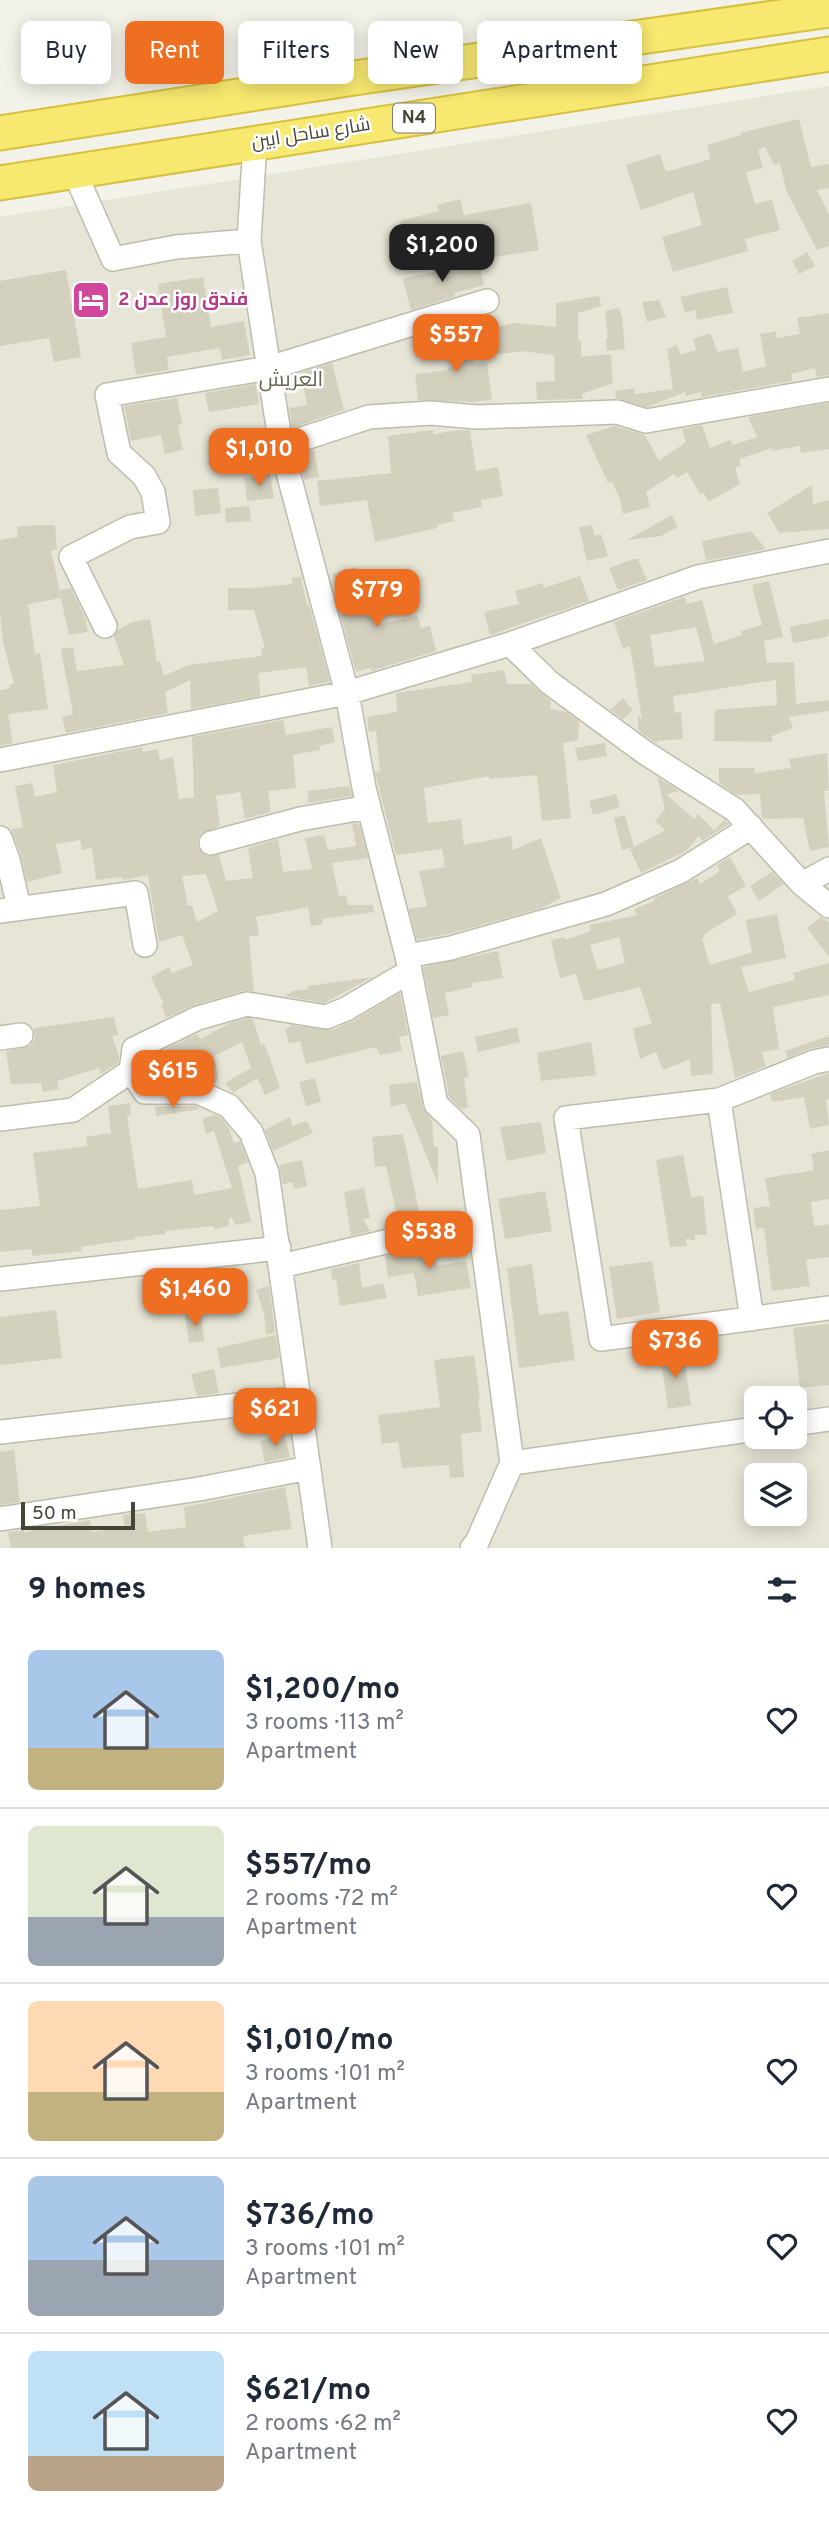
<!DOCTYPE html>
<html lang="en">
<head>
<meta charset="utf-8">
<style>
	:root { --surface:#fff; --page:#f2f2f3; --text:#1f2937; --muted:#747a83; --line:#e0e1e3; --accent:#ef6f22 }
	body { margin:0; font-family:Overpass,Cairo,sans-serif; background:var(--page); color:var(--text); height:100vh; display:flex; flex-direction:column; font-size:26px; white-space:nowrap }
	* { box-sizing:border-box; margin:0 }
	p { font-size:23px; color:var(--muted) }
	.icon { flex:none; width:38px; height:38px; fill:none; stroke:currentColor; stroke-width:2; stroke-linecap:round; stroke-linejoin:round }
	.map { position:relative; height:1548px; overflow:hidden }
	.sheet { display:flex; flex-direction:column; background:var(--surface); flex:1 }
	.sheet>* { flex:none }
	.top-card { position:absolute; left:21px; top:21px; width:788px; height:63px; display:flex; gap:14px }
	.buttons { position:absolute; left:744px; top:1386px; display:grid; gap:14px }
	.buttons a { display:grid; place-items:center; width:63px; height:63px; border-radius:10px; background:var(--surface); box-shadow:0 4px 18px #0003; font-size:35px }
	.scale { position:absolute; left:21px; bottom:18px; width:114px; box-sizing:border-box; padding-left:7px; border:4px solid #464337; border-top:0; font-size:19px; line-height:24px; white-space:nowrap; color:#464337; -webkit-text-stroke:5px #fff; paint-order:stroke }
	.price { position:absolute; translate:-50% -60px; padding:0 16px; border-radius:14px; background:var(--accent); color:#fff; font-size:23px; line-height:46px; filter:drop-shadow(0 2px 4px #0008) }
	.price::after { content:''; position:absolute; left:50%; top:42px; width:21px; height:16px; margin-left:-10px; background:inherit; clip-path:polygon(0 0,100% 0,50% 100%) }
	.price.on { background:#222; color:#fff }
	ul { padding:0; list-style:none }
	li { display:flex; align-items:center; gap:21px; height:175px; padding:0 28px }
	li+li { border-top:2px solid var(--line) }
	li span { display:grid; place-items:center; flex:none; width:196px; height:140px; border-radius:10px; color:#555 }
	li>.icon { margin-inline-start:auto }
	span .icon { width:84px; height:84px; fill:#fffc; stroke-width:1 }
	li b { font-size:30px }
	h2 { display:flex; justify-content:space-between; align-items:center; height:84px; padding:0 28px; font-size:30px }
	.pill { padding:0 24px; border-radius:10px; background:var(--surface); box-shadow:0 4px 18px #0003; font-size:24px; line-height:63px }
	.pill.on { background:var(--accent); color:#fff }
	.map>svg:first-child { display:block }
</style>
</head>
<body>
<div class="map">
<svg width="829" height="1548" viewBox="0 0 829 1548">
	<rect width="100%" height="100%" fill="#f3f2e8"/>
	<!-- residential -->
	<path fill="#e7e5d6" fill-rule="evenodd" d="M829,86V1548H0V217ZM756,1398H794V1437H756ZM756,1475H794V1514H756Z"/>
	<!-- building -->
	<path fill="#d4d0be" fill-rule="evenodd" d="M799,119L811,167L829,164V188L817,190L829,215V246L817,250L786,190L780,163L774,165L765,147L758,150L763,168L746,172L755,204L772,200L780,230L745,239L748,251L673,272L662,237L702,225L693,192L641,210L626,165L660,154L666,172L711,159L707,145L741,135L740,133Z
		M460,199L464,215L531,203L539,250L490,258L486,234L447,244L443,227L404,237L400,221L439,211L437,205Z
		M807,252L815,266L799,274L792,261Z
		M478,260L484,285L454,293L455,296L411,310L403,279Z
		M66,270L81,357L54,362L49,338L0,346V281Z
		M203,277L211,327L244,321L250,355L222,360L220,348L167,357L169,370L136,375L131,343L166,337L158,284Z
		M727,287L733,313L697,320L695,310L685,313L680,297Z
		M599,296L601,306L578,313V340L581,341V357L611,354L613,383L582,394L583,399L537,400L536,382L555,381L554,355L521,351L494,355L490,328L517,323L556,327V303Z
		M659,300L666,317L647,322L642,302Z
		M619,308L622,317L625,349L607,351L606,338H608L605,311Z
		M829,313V375L817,377L815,368L791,374L792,381L702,397L701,392L686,396L685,392L647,407L616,398L615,391L634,388L635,394L673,389L667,349L677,345L681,355L696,350L693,339L710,333L718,352L738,348L743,372L766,366L760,334L776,331L777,338L800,334L797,318Z
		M469,321L473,328L458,336L475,364L487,362L492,400L471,402L418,400L415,374L448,370V368L458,366L439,330Z
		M332,363L344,410L292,428L289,408L307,405L301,373Z
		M256,384L259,404L209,412L205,393Z
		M177,398L182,424L178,425L183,450L165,454L161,435L131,441L124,406Z
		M829,403V449L801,453L800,446L773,451L772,448L739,459L741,465L735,468L740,484L708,502L704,493L700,494L687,472L677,478L674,474L646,492L650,507L623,514L620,499L612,482L608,483L586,435L615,426L645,435L659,461L686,442L682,429L702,425L710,448L730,440L733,445L757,437L748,417Z
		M433,430L434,434L459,430H470L476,471L498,467L503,496L481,500L482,507L452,513L454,521L437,525V528L375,542L367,500L320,506L317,481L391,473L388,436Z
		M314,450L319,477L305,480L298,455Z
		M270,474L274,498L247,501L244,478Z
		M812,485L813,504L829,500V529L779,533L767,513Z
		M218,488L221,513L195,516L193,490Z
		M249,506L251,521L226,523L225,508Z
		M672,515L678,527L661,536L627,540Z
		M37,525H55L57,550H51L61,598L28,604L35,654L40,653L48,709L8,714L13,743L0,746V690L10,688L9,685L14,684L3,642L0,613V540L18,537L17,527Z
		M592,525L595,536L601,534L608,556L587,561L579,527Z
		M751,531L766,549L706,561L702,541Z
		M633,559H638L647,580L618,590L609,568Z
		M356,567L362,588L366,586L376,625L418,616L421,628L430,626L436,651L371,671L370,668L356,672L337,602L340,601L333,574Z
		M580,576L589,601L490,635L484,612L519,604L515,591L543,583L544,588Z
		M292,577H301L307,605H309L330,682L309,686L306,667L259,673L260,696L191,709L190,680L165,692L168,713L66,733L62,717L73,714L61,649L73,647L77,671L124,665L114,636L118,630L132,622L150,619L157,662L160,661L164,676L188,665L262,656L261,649L265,648L254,610H228V588H253L292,584Z
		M769,581L783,637L764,641L767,663L794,662L796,704L829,700V711L789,717L793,728L772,736V742L714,741L715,710L777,705L776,680L673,696L675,713L681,712L683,739L657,741V744L638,730V715L642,719L630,646L623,649L614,622L681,598L685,597L687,604L702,600L714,644L742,635L741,631L762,625L752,585ZM696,627L705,661L655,667L650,635Z
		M71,588L85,617L88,632L69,635L59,590Z
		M829,619V634L826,637L793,643L790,627Z
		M504,670L507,684H531L551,701L550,709L566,712L579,721L578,740L563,743L571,818L542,821L537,775L489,779V776L424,788L428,823L461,819L464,845L511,836L513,850L541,838L561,898L539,909L448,934L417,940L409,909L427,906L419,871L445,867L442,849L396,855L375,772L380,771L376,731L369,732L367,717L397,712L396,693L472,682L471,675Z
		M623,698L633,710L623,719L610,710Z
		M283,720L286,735L332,727L335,742L319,746L320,750L293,755L296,788L268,791L271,812L245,819L240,792L216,796L220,826L202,833L197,840L198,847L207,856L219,855L226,881L253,878L248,848L278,839L283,872L312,869L305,838L324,835L328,850L356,846L352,824L359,823L368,858L332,863L339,896L346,895L348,905H373L374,912L322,919L323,924L311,926L308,907L256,917L259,935L249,937L254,991H243L194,1005L166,1018L161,1005L164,1004L151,977L169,967L172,973L193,965L182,935L159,942L148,875L122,880V877L96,880L92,848L82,850L80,840L56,844L62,873L27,882L21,855L11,829L23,827L15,786L32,783L35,797L57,792L53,765L142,747L143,752L158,749L160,760L173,757L179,799L194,797L192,737ZM206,874L218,911L197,922L192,905L188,906L182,876Z
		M605,743L607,756L578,761L575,748Z
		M827,753L829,790L824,791L829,847L810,851L803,818L762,819L760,794L737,795L719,783V768H755V773L791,768L789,759Z
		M657,777L679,791L666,794L694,819L698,814L714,830L725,820L729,824L702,841L699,836L686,851L641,873L630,849L665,830L655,821L665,809Z
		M349,786L352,796L309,803L307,791Z
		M616,794L620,807L593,815L589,801Z
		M625,815L634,847L622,850L614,818Z
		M730,857L746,886L728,896L737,914L704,934L705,938L702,939L710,965L752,952L746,920L777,914L786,958L741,967L749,992L795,980L793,973L829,963V995L773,1007L779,1049L762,1052L766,1066L735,1078L720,1003L711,1004L713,1074L691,1076L690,1059L663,1070L656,1052L640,1059L633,1028L652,1024L640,987L584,1001L576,974L560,978L551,940L565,937V940L591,931L590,925L637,915L634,909L654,901L653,899L697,878L700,884L720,871L717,865ZM619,937L625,963L598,970L590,945Z
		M772,872L784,884L759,901L750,886Z
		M821,917L829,922V957L807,928Z
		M498,951L503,978L472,983V987L445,993L449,1015L433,1018L423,967Z
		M373,977L324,1003L285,996L293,991L308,989L307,986Z
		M400,993L408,1035L399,1037L402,1051L380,1055L376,1047L306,1064L300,1041L289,1044L285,1029L290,1027V1025L331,1030L353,1021Z
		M114,1017L118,1035L112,1036L119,1055L118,1063L101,1074L99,1068L57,1081L59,1089L43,1092L41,1083L11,1084L6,1051L30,1046L35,1039L34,1028Z
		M248,1018L253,1019L261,1045L264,1044L268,1053L280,1088L265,1095L257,1078L233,1093L225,1083L251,1068L242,1042L214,1056L218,1077L215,1084L199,1078L196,1064L180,1071L177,1065L159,1075L150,1057L197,1034L200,1039L230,1023Z
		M517,1027L520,1042L478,1052L475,1037Z
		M829,1036V1045L809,1049L788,1058L785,1051Z
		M591,1042L596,1075L541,1081L537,1053Z
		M463,1051L469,1077L464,1078L468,1108L461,1109L449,1097L441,1056Z
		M829,1073V1099L826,1100L829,1125L810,1129L804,1097L772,1102L770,1094Z
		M315,1078L321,1102L306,1106L299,1082Z
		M417,1082L423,1107L432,1120L434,1147H438V1184L405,1103L391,1107L389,1085Z
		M130,1103L131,1115L127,1116L138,1189L192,1180L194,1195L232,1188L214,1131L206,1134L202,1119L214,1115L220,1117L229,1128L234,1143L240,1141L248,1162L238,1166L251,1222L235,1225L232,1218H229V1226L214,1229L213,1226L165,1231L166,1234L135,1237V1239L81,1247L82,1251L32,1256V1249L0,1252V1210L40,1206L33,1153L87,1146L86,1137L111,1133L108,1106Z
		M155,1106H195L200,1109L156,1116Z
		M290,1117L292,1126L307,1121L313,1133L273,1151L265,1130Z
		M541,1122L546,1153L507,1161L500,1127Z
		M403,1134L420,1216L398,1220L386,1166L375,1167L372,1137Z
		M829,1150V1199L811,1202L814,1226L829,1224V1257L806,1260L810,1286L772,1291L764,1228L756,1229L753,1208L770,1206L765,1178L814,1170L811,1154Z
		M683,1155L691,1197L703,1196L707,1235H695V1240L685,1239L687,1246L670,1247L656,1160Z
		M302,1160L307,1186L294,1189L292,1182L283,1184L279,1165Z
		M364,1188L370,1218L363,1219L370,1231L351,1236L344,1192Z
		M545,1191L552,1231L505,1239L498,1199Z
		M434,1245L437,1266L466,1261L471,1288L418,1296L414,1273L388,1277L385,1256Z
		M652,1261L660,1312L617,1319L609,1267Z
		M359,1263L362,1288L383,1283L387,1298L340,1306L336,1279L332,1280L331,1269Z
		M532,1264L539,1315L568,1311L575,1360L519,1368L507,1268Z
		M234,1277L235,1299L207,1301L205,1279Z
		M269,1286L275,1333L266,1334L264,1313L256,1290Z
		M56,1310L62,1358L0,1365V1317Z
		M201,1313L204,1341L189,1343L185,1315Z
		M829,1324V1385L800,1388L793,1328Z
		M276,1335L279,1358L221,1368L217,1348Z
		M683,1351L691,1405L668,1409L660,1354Z
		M474,1355L480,1399H478L482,1431L461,1434L464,1477L450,1478L449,1465L402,1468L398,1442L382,1444L378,1415L440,1407L434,1360Z
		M214,1369L219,1393L197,1396L191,1374Z
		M284,1434L290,1457L265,1462L260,1441Z
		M14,1450L20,1502L0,1505V1452Z
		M285,1487L292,1529L243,1536L245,1548H11L8,1532L24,1530V1532L90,1520L92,1532L125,1527L123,1515L145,1513L148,1532L186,1527L184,1507Z"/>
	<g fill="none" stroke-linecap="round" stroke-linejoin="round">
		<!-- minor casing -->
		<g stroke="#bebcab" stroke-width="26">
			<path id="minor" d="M74,171L113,259L176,247L249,241L255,142
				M249,241L281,446L347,693L364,788L407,956L436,1104L468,1135L512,1463L477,1542L472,1548
				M281,446L369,417L431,413L477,417L617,412L646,421L829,389
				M105,626L71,557L130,527L158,522L153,492L144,476L119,453L107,395L269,368L487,301
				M510,644L698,577L829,551
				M0,760L347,693L510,644L550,683L644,752L735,810L802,884L829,906
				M0,838L8,860L19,908
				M211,843L300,819L369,807
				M802,884L829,869
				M0,911L136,893L145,945
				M407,956L451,948L606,904L681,871L751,827
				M0,1038L21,1035
				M829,1059L814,1062L719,1100L566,1118L601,1339L829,1308
				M131,1071L145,1092H198L229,1106L251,1132L267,1173L320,1548
				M719,1100L752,1319
				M0,1119L73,1110L131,1071L134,1049L198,1018L247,1004L326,1017L346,1009L409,972
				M281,1266L433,1231L480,1227
				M0,1279L279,1248
				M794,1424L829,1419
				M0,1432L300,1398
				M512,1463L756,1429
				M0,1519L199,1489L309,1468"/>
		</g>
		<!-- highway casing -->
		<g stroke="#d6c03f" stroke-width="37">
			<path id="highway" d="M0,133L361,77L829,10
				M0,183L829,54"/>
		</g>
		<!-- minor -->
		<use href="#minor" stroke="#fff" stroke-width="23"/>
		<!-- highway -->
		<use href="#highway" stroke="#f7e86f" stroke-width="33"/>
	</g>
	<!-- icons -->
	<defs>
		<g id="hotel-square" transform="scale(2.0125)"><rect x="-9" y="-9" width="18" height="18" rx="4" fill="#d1479c" stroke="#fff"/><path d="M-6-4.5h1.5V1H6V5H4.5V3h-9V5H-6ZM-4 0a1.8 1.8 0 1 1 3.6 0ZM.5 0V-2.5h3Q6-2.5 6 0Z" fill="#fff"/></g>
	</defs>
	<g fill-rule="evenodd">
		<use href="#hotel-square" x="91" y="300"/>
	</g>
	<g text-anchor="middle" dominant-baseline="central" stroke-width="5" stroke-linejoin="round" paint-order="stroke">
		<!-- shield labels -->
		<rect fill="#fff" stroke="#7e7b73" stroke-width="2" x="393" y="103.5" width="42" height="29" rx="5"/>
		<g font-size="18" font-weight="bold" fill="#464337">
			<text x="414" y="118">N4</text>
		</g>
		<!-- street labels -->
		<g font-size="19" fill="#464337" stroke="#fff">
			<text transform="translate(311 134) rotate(-9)">شارع ساحل ابين</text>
		</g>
		<!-- hotel labels -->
		<g font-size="19" font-weight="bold" fill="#b23c85" stroke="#fff" text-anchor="start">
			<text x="118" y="300">فندق روز عدن 2</text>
		</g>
		<!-- neighbourhood labels -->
		<g font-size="21" fill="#68644e" stroke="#fff">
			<text x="291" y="380">العريش</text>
		</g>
	</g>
</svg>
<div class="buttons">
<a><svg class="icon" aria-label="locate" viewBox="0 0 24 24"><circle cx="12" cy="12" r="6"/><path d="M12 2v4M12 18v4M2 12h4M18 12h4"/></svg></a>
<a><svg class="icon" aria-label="layers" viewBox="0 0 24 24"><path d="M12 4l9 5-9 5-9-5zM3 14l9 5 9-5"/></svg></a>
</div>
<div class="scale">50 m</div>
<b class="price on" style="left:442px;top:284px">$1,200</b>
<b class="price" style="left:456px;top:374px">$557</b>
<b class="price" style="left:259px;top:488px">$1,010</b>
<b class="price" style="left:377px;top:629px">$779</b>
<b class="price" style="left:173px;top:1110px">$615</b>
<b class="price" style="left:429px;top:1271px">$538</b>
<b class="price" style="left:195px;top:1328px">$1,460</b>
<b class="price" style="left:675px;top:1380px">$736</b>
<b class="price" style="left:275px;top:1448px">$621</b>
<div class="top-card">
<a class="pill">Buy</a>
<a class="pill on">Rent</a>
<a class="pill">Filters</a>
<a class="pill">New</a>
<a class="pill">Apartment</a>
</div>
</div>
<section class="sheet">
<h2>9 homes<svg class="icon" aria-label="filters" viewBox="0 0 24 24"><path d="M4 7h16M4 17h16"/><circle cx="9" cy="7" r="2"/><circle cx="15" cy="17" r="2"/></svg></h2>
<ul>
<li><span style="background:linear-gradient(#a9c7e8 70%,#c2b280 0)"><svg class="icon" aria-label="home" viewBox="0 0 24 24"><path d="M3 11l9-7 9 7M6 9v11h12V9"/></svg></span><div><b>$1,200/mo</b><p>3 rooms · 113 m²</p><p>Apartment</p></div><svg class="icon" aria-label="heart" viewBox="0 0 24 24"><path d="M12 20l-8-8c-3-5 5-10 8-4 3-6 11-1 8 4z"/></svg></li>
<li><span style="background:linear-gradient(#dfe7d0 65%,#9aa5b1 0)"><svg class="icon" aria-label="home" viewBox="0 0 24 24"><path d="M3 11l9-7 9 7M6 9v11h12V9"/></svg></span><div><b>$557/mo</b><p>2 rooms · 72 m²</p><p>Apartment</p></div><svg class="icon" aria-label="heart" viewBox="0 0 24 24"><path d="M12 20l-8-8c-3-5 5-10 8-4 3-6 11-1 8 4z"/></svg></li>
<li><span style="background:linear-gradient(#ffd9b3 65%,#c2b280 0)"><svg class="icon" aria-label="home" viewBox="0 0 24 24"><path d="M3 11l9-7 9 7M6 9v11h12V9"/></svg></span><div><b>$1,010/mo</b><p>3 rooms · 101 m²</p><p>Apartment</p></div><svg class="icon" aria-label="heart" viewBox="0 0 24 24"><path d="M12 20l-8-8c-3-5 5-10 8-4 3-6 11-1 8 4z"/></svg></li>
<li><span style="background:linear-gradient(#a9c7e8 60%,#9aa5b1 0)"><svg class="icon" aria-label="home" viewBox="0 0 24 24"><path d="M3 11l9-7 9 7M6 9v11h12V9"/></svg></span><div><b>$736/mo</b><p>3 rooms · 101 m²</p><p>Apartment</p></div><svg class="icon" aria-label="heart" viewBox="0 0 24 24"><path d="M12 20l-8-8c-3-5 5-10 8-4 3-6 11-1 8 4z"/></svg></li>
<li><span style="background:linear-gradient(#bfe0f5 75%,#b9a48a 0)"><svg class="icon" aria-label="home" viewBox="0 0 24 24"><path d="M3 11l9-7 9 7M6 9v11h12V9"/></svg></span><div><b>$621/mo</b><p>2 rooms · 62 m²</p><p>Apartment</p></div><svg class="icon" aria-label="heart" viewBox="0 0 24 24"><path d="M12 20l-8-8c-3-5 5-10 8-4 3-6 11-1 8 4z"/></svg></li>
</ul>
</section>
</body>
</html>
